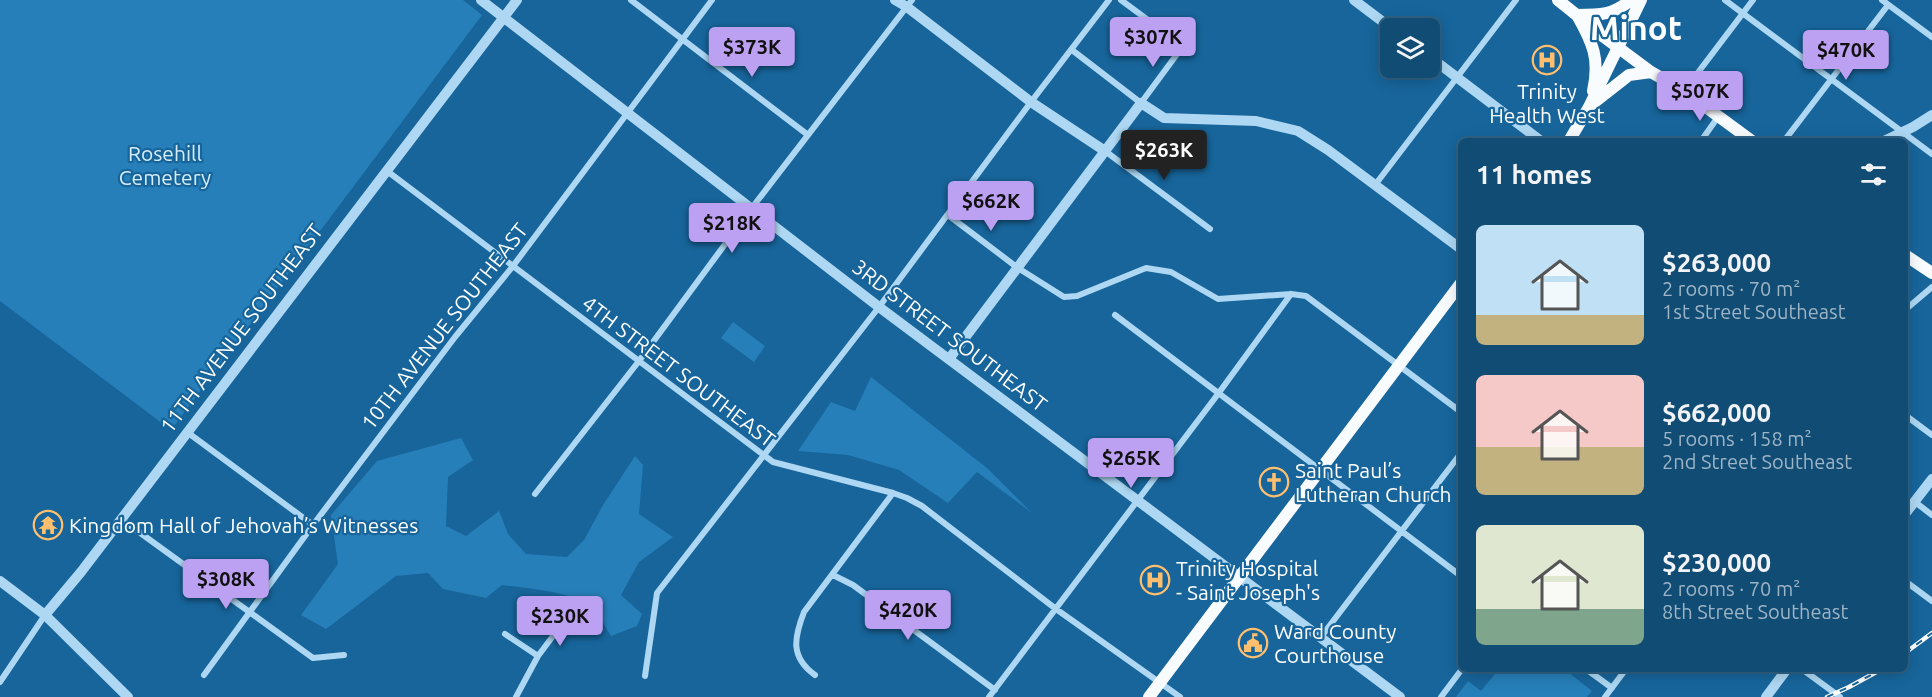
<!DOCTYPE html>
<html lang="en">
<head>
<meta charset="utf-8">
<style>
	:root { --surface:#114c74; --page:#1e567c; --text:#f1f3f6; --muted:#9cb4c5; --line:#306386; --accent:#bca0f2 }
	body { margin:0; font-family:Ubuntu,sans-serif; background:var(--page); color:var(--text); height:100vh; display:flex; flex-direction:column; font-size:22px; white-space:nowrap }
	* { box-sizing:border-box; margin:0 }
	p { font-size:20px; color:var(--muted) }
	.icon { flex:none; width:33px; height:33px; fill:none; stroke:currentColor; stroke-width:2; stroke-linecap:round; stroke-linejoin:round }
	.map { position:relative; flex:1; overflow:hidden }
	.side { position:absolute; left:1458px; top:138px; width:450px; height:534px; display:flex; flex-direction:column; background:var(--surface); border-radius:9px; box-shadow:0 3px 15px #0003,0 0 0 2px var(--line) }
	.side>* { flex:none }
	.fabs { position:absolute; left:1380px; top:18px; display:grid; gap:12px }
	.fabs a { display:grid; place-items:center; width:60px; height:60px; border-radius:9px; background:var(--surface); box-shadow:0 3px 15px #0003,0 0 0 2px var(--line); font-size:30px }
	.price { position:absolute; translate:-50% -51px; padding:0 14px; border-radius:6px; background:var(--accent); color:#111; font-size:20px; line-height:39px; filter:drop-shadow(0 2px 3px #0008) }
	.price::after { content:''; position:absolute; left:50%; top:36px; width:18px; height:14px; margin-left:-9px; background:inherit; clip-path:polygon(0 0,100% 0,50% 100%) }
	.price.selected { background:#222; color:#fff }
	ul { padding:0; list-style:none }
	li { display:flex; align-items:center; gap:18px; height:150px; padding:0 18px }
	li span { display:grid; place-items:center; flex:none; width:168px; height:120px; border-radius:9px; color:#555 }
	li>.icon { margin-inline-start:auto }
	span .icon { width:72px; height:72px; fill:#fffc; stroke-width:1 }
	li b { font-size:26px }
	h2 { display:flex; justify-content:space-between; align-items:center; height:72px; padding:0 18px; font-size:26px }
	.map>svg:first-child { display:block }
</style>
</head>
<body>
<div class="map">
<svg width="1932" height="697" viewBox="0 0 1932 697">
	<rect width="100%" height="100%" fill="#17659b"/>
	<!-- green -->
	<path fill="#267fb8" d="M0,0H463L482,15L171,430L0,301Z
		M733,322L765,346L754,362L721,338Z
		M871,377L987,468L1032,513L977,472L948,503L899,470L848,455L798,451L831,402L855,411Z
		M461,438L473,460L448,477L446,526L466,536L499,511L508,534L526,554L567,557L584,540L603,505L635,456L643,465L639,514L673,537L639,562L621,595L642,614L637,626L611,636C604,625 597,610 585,603C565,591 525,588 502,585L486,598L443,589L428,573L396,576L326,629L301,615L338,564L331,515L377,461Z
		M1499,669H1564L1592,691L1587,697H1456L1468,681L1481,691Z"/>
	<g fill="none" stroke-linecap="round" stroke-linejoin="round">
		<!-- minor -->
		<path stroke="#add7f2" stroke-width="6" d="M631,0L808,135
			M1725,0L1932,154
			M1882,0L1932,37
			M1072,50L1141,103L1183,46L1121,0
			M1684,91L1753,0
			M1701,141L1718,117
			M1784,141L1888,5
			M1105,151L1210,229
			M387,171L773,462L893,493L907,498L922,506L1056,609L1180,697
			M1375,185L1516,0
			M948,215L1018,268L1064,297L1077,296L1146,268L1171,272L1218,299L1291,294L1306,296L1461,412
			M1905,310L1932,287
			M1115,315L1461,576
			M1905,415L1932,435
			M187,432L313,525
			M535,494L639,361L751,209L912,0
			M1915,502L1932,515
			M121,519L313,658L344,655
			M833,575L853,585L995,690
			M1905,581L1932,601
			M505,634L538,656
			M1321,637L1461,453
			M1586,669L1612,688
			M1802,669L1840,697
			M204,675L313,525L455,337L513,266L712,0
			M815,675C790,657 794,638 804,612L893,493
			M645,676L657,593L879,307L1031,102L1109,0
			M0,682L45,615
			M516,697L538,656L562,624
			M989,697L1218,394L1291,294
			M1441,697L1462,669
			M1605,697L1626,669"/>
		<!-- tertiary -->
		<path stroke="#add7f2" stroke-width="10" d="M481,0L879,307L1400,697
			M895,0L907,7L1031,102L1105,151
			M1354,0L1391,28
			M1430,57L1541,141
			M1884,141L1913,127L1932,115
			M949,359L1141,103L1164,118L1256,121L1298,131L1328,150L1461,249
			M1905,514L1932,479
			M0,581L45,615L128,697
			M45,615L81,572L517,0
			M1766,697L1787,669"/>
		<!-- primary -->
		<path stroke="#f8fcff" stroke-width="12" d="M1558,0L1604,37L1651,72L1684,91L1752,141
			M1593,91C1600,59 1593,43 1577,15C1601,15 1612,15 1631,0
			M1592,104L1629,75L1651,72
			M1569,141L1589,107L1641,0
			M1905,255L1932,273
			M1149,697L1461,283"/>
		<!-- rail casing -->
		<g stroke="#fff" stroke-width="4.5">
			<path id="rail" d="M1905,653L1932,633
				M1827,697L1849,687L1882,669"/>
		</g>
		<!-- rail -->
		<use href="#rail" stroke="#17659b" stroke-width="2" stroke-dasharray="7" stroke-linecap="butt"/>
	</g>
	<!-- icons -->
	<defs>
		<g id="hospital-ring" transform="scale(1.5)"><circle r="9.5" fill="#17659b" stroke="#ffbf6e" stroke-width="1.5"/><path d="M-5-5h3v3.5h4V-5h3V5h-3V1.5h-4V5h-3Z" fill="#ffbf6e"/></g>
		<g id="church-ring" transform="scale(1.5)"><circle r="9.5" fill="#17659b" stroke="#ffbf6e" stroke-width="1.5"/><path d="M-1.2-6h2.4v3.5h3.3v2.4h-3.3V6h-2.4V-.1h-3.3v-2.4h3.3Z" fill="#ffbf6e"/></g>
		<g id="temple-ring" transform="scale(1.5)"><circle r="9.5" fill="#17659b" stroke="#ffbf6e" stroke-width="1.5"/><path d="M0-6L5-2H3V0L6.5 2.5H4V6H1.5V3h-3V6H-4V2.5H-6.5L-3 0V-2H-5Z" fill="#ffbf6e"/></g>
		<g id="civic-ring" transform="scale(1.5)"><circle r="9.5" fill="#17659b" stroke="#ffbf6e" stroke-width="1.5"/><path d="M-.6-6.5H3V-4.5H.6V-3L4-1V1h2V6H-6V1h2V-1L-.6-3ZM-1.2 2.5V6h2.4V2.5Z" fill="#ffbf6e"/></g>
	</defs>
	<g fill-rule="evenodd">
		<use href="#hospital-ring" x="1547" y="60"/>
		<use href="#church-ring" x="1274" y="482"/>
		<use href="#temple-ring" x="48" y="525"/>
		<use href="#hospital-ring" x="1155" y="580"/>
		<use href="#civic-ring" x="1253" y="643"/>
	</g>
	<g text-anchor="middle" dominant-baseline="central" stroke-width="4.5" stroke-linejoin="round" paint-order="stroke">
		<!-- poi labels -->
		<g font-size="21" fill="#fff" stroke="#17659b" text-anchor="start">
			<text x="1547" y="91" text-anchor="middle">Trinity<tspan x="1547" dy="24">Health West</tspan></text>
			<text x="1295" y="470">Saint Paul’s<tspan x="1295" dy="24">Lutheran Church</tspan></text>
			<text x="69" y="525">Kingdom Hall of Jehovah’s Witnesses</text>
			<text x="1176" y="568">Trinity Hospital<tspan x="1176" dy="24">- Saint Joseph's</tspan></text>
			<text x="1274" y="631">Ward County<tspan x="1274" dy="24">Courthouse</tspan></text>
		</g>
		<!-- park labels -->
		<g font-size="21" fill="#d5edfc" stroke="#17659b">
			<text x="165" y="153">Rosehill<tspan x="165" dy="24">Cemetery</tspan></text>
		</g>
		<!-- street labels -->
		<g font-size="21" fill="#fff" stroke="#17659b">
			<text transform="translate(444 326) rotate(-52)">10TH AVENUE SOUTHEAST</text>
			<text transform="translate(241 328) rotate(-53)">11TH AVENUE SOUTHEAST</text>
			<text transform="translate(950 335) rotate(37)">3RD STREET SOUTHEAST</text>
			<text transform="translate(679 371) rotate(37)">4TH STREET SOUTHEAST</text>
		</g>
		<!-- town labels -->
		<g font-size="33" font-weight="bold" fill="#fff" stroke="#17659b">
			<text x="1636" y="27">Minot</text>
		</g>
	</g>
</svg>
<div class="fabs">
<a><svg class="icon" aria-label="layers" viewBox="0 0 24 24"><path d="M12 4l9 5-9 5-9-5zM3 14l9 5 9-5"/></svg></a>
</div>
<b class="price" style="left:1153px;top:68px">$307K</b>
<b class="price" style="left:752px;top:78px">$373K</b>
<b class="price" style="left:1846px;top:81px">$470K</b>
<b class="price" style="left:1700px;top:122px">$507K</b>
<b class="price selected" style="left:1164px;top:181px">$263K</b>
<b class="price" style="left:991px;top:232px">$662K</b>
<b class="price" style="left:732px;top:254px">$218K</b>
<b class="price" style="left:1131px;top:489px">$265K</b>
<b class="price" style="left:226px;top:610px">$308K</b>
<b class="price" style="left:908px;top:641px">$420K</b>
<b class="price" style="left:560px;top:647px">$230K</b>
<section class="side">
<h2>11 homes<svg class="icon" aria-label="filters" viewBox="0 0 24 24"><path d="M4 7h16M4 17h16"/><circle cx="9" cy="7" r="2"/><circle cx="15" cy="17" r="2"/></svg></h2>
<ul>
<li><span style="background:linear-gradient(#bfe0f5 75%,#c2b280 0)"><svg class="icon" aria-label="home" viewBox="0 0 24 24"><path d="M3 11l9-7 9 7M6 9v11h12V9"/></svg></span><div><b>$263,000</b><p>2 rooms · 70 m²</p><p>1st Street Southeast</p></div></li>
<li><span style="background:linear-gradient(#f6c9c9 60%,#c2b280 0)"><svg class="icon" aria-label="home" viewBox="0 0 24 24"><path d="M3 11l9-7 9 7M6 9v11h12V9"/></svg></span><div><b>$662,000</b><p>5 rooms · 158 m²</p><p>2nd Street Southeast</p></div></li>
<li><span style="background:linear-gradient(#dfe7d0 70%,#7fa58c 0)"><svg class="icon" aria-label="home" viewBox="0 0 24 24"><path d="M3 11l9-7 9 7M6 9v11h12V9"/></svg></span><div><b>$230,000</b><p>2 rooms · 70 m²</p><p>8th Street Southeast</p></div></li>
</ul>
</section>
</div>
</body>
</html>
